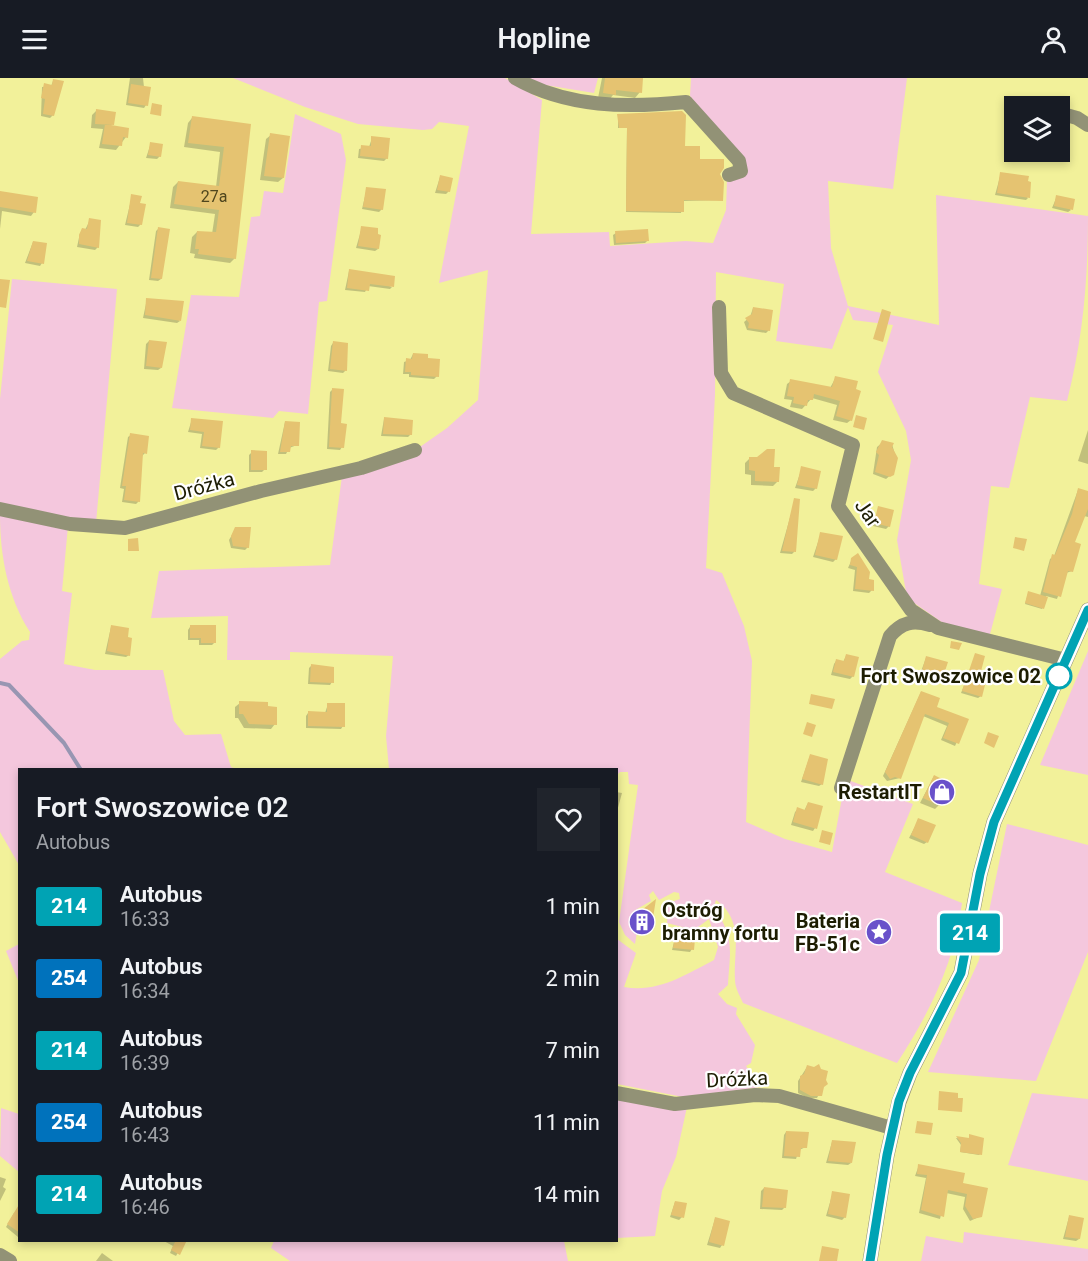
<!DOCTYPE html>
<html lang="pl">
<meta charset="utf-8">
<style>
body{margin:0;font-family:Roboto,sans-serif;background:#20242c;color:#f1f3f6;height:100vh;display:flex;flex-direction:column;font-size:22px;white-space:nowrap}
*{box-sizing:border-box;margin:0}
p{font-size:20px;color:#9ea1a6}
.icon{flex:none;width:33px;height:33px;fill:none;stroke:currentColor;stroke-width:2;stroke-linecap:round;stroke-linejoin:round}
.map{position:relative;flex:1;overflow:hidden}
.details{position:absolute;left:18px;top:690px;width:600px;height:474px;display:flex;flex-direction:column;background:#171b24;border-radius:0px;box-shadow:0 3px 9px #0003}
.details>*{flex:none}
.badge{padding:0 12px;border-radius:4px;font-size:21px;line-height:39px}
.fabs{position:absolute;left:1004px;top:18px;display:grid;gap:12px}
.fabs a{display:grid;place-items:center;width:66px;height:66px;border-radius:0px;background:#171b24;box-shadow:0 3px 9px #0003;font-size:30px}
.map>.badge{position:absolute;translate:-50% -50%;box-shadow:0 0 0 3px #fff}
.round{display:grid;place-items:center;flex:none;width:63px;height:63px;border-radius:0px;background:#20242c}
.head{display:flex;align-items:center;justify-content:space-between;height:102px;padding:0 18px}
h1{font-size:28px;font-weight:600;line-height:45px}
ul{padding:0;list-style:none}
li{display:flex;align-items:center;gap:18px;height:72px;padding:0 18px}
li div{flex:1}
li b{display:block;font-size:22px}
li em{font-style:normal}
li .badge{min-width:66px;font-weight:700;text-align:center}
header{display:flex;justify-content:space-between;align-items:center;height:78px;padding:0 18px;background:#171b24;font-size:27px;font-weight:600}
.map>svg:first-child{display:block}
.green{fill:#f4c7dd}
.shadow{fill:#0003}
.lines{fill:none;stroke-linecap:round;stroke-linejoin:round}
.stream{stroke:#9896b2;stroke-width:4}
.building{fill:#e5c371}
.minor{stroke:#929276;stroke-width:14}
.tertiary{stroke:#929276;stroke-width:15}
.line-casing{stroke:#fff;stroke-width:14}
.line{stroke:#00a3b4;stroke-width:9}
.stop-dot{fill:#fff;stroke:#00a3b4;stroke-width:3}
.labels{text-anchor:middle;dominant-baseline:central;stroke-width:4.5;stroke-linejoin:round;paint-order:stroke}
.number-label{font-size:16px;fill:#4f461e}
.street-label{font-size:20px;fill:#1d1d02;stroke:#fff}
.stop-label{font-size:20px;font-weight:bold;fill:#1d1d02;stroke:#fff;text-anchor:end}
.poi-label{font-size:20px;font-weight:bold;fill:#1d1d02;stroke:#fff;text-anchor:end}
</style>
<header><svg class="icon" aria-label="menu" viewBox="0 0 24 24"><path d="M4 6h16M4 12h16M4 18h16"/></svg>Hopline<svg class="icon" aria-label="person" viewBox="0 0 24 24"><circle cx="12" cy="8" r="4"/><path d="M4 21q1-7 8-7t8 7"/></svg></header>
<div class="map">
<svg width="1088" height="1183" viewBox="0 0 1088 1183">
<rect width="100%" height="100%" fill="#f2f19a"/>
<path class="green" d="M 233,0 L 505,0 L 542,22 L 531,156 L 609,154 L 610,168 L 686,163 L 713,165 L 726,132 L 727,101 L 745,89 L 690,18 L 691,0 L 907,0 L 893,111 L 828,103 L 831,170 L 848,228 L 939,247 L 936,117 L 1088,138 C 1088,203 1083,260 1067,323 L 1030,319 L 1009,410 L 991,408 L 979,506 L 1002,511 L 989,560 L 950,550 L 907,520 L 897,462 L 911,382 L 906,353 L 878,294 L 893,247 L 853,242 L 848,229 L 832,271 L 776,263 L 784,206 L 716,194 L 715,317 L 706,490 L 722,495 L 744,548 L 752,583 L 746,744 L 785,761 L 832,774 L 843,714 L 848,702 L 913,726 L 885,794 L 962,825 C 955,884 929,936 897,985 L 743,925 C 740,918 735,910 735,902 C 733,873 745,843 716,822 L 714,829 C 735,861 730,871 728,907 L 718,916 L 727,926 L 737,930 L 736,936 L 755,967 L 751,985 L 746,988 L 760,1009 L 688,1020 L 617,1006 L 617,861 L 636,875 L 624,909 C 658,915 685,897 714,882 L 718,869 L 709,841 L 694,852 L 667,845 L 668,825 L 680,821 L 679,815 L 674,814 L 659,822 L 653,813 L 649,817 L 651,823 L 637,831 L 633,839 L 637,854 L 635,866 L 625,857 L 619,844 L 638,707 L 629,706 L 628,694 L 620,694 L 617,697 L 616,692 L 389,691 L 386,658 L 393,578 L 290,574 L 290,582 L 227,582 L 228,538 L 151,540 L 159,493 L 330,487 L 342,398 L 417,371 L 447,350 L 478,322 L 488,192 L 439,205 L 469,48 L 439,44 L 432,51 L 423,52 L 358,46 L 305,29 Z
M 529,0 L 598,0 L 594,15 L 539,6 Z
M 295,36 L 341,56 L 346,82 L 327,223 L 319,224 L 308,336 L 279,333 L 273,340 L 172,330 L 191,217 L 239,219 L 251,139 L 260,138 L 264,113 L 283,115 Z
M 12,201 L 117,211 L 96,445 L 0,425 L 0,321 Z
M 0,437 L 68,448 L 62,513 L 72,515 L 64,586 L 95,592 L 163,592 L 174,643 L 185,657 L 221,656 L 231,689 L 237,691 L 20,692 L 19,787 L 0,754 L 0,581 L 22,563 L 29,562 L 30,554 C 8,520 0,478 0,437 Z
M 1088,573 L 1088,697 L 1040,687 Z
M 1007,746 L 1088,767 L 1088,874 L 1036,1003 L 928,994 L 979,882 Z
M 19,866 L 19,905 L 6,873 Z
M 1032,1015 L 1088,1021 L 1088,1103 L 1008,1087 Z
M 616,1019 L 687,1029 L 676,1079 L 662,1113 L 655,1158 L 617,1160 Z
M 1,1030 L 19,1036 L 19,1094 L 0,1078 Z
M 964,1154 L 1088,1171 L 1088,1183 L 921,1183 L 926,1158 L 963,1165 Z
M 274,1163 L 564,1163 L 568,1183 L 290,1183 L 271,1170 Z"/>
<path class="shadow" d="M 130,0 L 143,0 L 146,27 L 144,30 L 126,27 Z
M 602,0 L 642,0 L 640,14 L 635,20 L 613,17 L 609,22 L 598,20 Z
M 53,3 L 53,37 L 50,40 L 41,38 L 42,9 L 51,8 Z
M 97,32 L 112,46 L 110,49 L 126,59 L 116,72 L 99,70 L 103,51 L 91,50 L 92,37 Z
M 618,37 L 684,69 L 718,96 L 722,122 L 683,123 L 681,135 L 626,134 L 627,50 L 618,50 Z
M 192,40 L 249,47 L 235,180 L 230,185 L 194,180 L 195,176 L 190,175 L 192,159 L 197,154 L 212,156 L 215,136 L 170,130 L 173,109 L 178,104 L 216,109 L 220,74 L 184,69 L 188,45 Z
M 271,57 L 283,100 L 278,104 L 260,102 L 266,61 Z
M 372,60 L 387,80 L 384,83 L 358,80 L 359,71 L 369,69 Z
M 151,65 L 160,78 L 157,81 L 146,80 Z
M 1001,95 L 1028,120 L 1026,122 L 995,117 Z
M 440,99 L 449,113 L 446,116 L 435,115 Z
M 367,110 L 382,131 L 379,134 L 362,131 Z
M 0,115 L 34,134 L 31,138 L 2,133 L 0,151 Z
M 132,118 L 139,126 L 141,146 L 138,149 L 125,147 Z
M 1057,118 L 1071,132 L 1068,134 L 1052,130 Z
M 90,142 L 98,169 L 95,172 L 77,169 L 80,155 L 85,152 Z
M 362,149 L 378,171 L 375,173 L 356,170 Z
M 159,150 L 161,201 L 158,203 L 149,202 L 156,153 Z
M 616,155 L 648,162 L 645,165 L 614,167 L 613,157 Z
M 33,164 L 42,185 L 40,188 L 25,185 Z
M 349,193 L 392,209 L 390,211 L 368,208 L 365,214 L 345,212 Z
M 147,221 L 180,243 L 177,245 L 143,240 Z
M 753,230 L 769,252 L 766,255 L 747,252 L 744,244 L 750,239 Z
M 149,263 L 161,290 L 158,292 L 144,291 L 146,266 Z
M 333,265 L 346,292 L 343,295 L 328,293 L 331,268 Z
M 413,276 L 426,282 L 437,298 L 434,301 L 409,299 L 409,296 L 403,296 L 404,284 L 410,282 Z
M 836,299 L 851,342 L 847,345 L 833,342 L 837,327 L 812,320 L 802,331 L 790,329 L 792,322 L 784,321 L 787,306 L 791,303 L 830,310 Z
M 332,312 L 342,369 L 340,372 L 327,371 L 330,314 Z
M 192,341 L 219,369 L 216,372 L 200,370 L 202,356 L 188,354 Z
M 384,341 L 411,356 L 408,359 L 381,358 Z
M 285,344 L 297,367 L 289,370 L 286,376 L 278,376 Z
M 1088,352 L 1088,386 L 1078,383 Z
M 131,357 L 145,375 L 142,378 L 139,423 L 136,426 L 122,424 L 124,411 L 120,410 L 128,359 Z
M 883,364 L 892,366 L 896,380 L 892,396 L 886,401 L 873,396 L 877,369 Z
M 252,374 L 265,391 L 262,394 L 249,394 L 249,377 Z
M 750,380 L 773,390 L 778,403 L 773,408 L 751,407 L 751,397 L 745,396 L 745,385 Z
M 802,390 L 816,410 L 813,413 L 795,410 Z
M 1078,412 L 1088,414 L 1088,439 L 1084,438 L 1073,465 L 1072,493 L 1066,495 L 1057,521 L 1046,518 L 1042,531 L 1025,526 L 1028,516 L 1040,518 L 1050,481 L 1054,478 Z
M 795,422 L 794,474 L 792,476 L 780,475 Z
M 879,430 L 889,448 L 886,451 L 873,448 Z
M 236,450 L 248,469 L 245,472 L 231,470 L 229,462 Z
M 821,455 L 836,481 L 833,484 L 813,479 Z
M 852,481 L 872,512 L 869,515 L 853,513 L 855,492 L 848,490 Z
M 111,549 L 129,577 L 126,579 L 105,576 Z
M 190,549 L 215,564 L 212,567 L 199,567 L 199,562 L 188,562 L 188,552 Z
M 976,577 L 981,618 L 978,620 L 961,615 Z
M 846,578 L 853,598 L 850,601 L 831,597 L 834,586 L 836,583 L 843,584 Z
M 926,580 L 942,598 L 939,601 L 920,596 Z
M 311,588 L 332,604 L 330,607 L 308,606 L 309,590 Z
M 921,614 L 935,629 L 967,642 L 955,668 L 941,662 L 947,648 L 923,638 L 900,700 L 887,703 L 883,698 Z
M 240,625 L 275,646 L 271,651 L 244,650 L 238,640 L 235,640 L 235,629 Z
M 328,626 L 343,648 L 341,651 L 306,650 L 306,638 L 308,635 L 325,635 Z
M 810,678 L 822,706 L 819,708 L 801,704 Z
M 934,698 L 938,706 L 939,727 L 935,731 L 920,725 Z
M 616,714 L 622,715 L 616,737 Z
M 808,725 L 815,750 L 813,753 L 791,747 L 795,734 L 798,731 L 804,733 Z
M 919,741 L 927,764 L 924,766 L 909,760 Z
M 654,825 L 649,842 L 633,841 L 635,839 Z
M 675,860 L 692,871 L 690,874 L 672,872 Z
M 807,989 L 822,1010 L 817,1020 L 808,1020 L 798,1015 L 798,1003 Z
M 786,1054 L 806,1069 L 799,1072 L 796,1081 L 782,1080 L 784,1057 Z
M 970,1058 L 980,1076 L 979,1077 L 960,1074 L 961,1067 L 956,1060 L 968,1061 Z
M 832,1064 L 851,1085 L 848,1087 L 826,1085 Z
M 919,1087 L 961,1106 L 981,1138 L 970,1143 L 963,1131 L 965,1119 L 946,1115 L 940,1141 L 919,1135 L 926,1100 L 915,1098 Z
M 0,1099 L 6,1101 L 3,1109 L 6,1111 L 0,1123 Z
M 764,1110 L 785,1129 L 782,1132 L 760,1131 L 761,1113 Z
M 833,1114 L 845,1139 L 842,1142 L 826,1138 Z
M 675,1124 L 682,1139 L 679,1142 L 670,1139 Z
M 20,1134 L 20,1158 L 18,1159 L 6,1149 L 14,1135 Z
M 1069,1139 L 1079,1161 L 1076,1163 L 1063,1161 Z
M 715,1141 L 722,1167 L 720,1170 L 707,1167 Z
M 162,1162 L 185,1162 L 176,1178 L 170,1175 L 173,1168 Z
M 102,1175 L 113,1183 L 96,1183 Z"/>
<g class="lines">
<path class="stream" d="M 0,605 L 9,607 L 64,665 L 81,692"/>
</g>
<path class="building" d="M 605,0 L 643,0 L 642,15 L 616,12 L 616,17 L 603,15 Z
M 53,1 L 64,3 L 54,38 L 43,36 L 45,21 L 41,20 L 44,5 L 52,7 Z
M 131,6 L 151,9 L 148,28 L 128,25 Z
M 152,25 L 162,27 L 161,38 L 150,36 Z
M 96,31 L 116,34 L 114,47 L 95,46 Z
M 682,33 L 686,37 L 685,68 L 700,68 L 700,81 L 724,81 L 724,90 L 720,96 L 724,104 L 723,123 L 684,122 L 684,134 L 626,133 L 627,50 L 619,50 L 617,36 Z
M 192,38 L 251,46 L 236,181 L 198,176 L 199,171 L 195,171 L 197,153 L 216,154 L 219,132 L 174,126 L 178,103 L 219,108 L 224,69 L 188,65 Z
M 105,46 L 129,50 L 128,60 L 123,59 L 122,68 L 102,66 Z
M 270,55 L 290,58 L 284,100 L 264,98 Z
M 371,58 L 390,60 L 388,81 L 360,78 L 361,67 L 371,68 Z
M 150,64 L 163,66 L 161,79 L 148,77 Z
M 1000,94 L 1029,98 L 1028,103 L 1031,104 L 1030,120 L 997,115 Z
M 440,97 L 453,100 L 450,114 L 437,112 Z
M 366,109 L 386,111 L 383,132 L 363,129 Z
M 0,113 L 38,119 L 36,135 L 0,129 Z
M 131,116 L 142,118 L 140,125 L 146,126 L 142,147 L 127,145 Z
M 1056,117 L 1075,121 L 1073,132 L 1054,128 Z
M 89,140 L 101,142 L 99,170 L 79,166 L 79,157 L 82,150 L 87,151 Z
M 361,148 L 378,150 L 378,156 L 381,157 L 379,171 L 358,168 Z
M 158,149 L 170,151 L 162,201 L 151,200 Z
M 648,151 L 649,163 L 616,165 L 615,153 Z
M 33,163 L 47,165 L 44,186 L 27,183 Z
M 349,191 L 395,198 L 394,209 L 370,206 L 369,213 L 347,210 Z
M 0,201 L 10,202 L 6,230 L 0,229 Z
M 146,220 L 184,223 L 181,243 L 145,237 Z
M 753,229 L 773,232 L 770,253 L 748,250 L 749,245 L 745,240 L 752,236 Z
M 882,231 L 891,234 L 883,264 L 873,261 Z
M 149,262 L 167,264 L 162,290 L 146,288 Z
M 333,263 L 348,265 L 347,293 L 330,291 Z
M 413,275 L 428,276 L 428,280 L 440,281 L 439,299 L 411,297 L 411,294 L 405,294 L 406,280 L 412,281 Z
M 835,298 L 858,303 L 856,311 L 861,313 L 852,343 L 836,338 L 840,323 L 814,316 L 813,322 L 808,322 L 807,328 L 793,325 L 794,319 L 787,318 L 790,301 L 832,309 Z
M 332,310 L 344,311 L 341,345 L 347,346 L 344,370 L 329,369 Z
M 856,337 L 867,340 L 864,352 L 853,349 Z
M 384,339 L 413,342 L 412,357 L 383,356 Z
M 191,340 L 223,343 L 220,370 L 202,368 L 204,354 L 190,352 Z
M 285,343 L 300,344 L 299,368 L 291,368 L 290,374 L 280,374 Z
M 130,355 L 149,358 L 147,376 L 143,375 L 140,424 L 124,422 L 126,408 L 122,408 Z
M 882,362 L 894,365 L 892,369 L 898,380 L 894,397 L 890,399 L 875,394 L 879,377 L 876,374 Z
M 767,371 L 775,371 L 774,389 L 780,389 L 779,404 L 755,403 L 755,393 L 749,392 L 749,379 L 757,379 Z
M 251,372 L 267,373 L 267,392 L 251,392 Z
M 801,388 L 821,393 L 817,411 L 797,407 Z
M 1078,410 L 1088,413 L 1088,431 L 1075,464 L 1081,466 L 1078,477 L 1073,494 L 1068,493 L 1061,519 L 1043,514 L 1052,476 L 1055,477 L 1072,436 Z
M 794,420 L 800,421 L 796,474 L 782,473 Z
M 878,428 L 894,432 L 890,449 L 874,445 Z
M 235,449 L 251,449 L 249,470 L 233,468 L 231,458 Z
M 820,454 L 843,458 L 837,482 L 815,477 Z
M 1015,459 L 1027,461 L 1024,473 L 1013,470 Z
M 138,460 L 139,473 L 128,473 L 128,461 Z
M 858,475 L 870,494 L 869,501 L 874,502 L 874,513 L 855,511 L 857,489 L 850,487 L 851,480 Z
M 1028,513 L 1048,519 L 1044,531 L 1025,525 Z
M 111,547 L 129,550 L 128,559 L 132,560 L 130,578 L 107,573 Z
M 190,547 L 216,547 L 216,565 L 201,565 L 201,560 L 190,560 Z
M 951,563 L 962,565 L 959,572 L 950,570 Z
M 975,575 L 985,578 L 980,597 L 987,599 L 982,619 L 962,613 Z
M 846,576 L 859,579 L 854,599 L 833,594 L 836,581 L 844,583 Z
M 926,578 L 948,584 L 943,599 L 922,593 Z
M 311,586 L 334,589 L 334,605 L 310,604 Z
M 1025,592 L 1039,598 L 1035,608 L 1021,602 Z
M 921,613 L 940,620 L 937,629 L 969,641 L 959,666 L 943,660 L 949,645 L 925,636 L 901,701 L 895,699 L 890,701 L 885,694 Z
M 811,616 L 835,621 L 832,631 L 809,626 Z
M 239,623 L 268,624 L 268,628 L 277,629 L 277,647 L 249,646 L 243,636 L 239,636 Z
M 327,625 L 345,625 L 345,649 L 308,648 L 308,633 L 327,634 Z
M 807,644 L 816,647 L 812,659 L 803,656 Z
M 988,654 L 999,658 L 994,670 L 984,665 Z
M 810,676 L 828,681 L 823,707 L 802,701 Z
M 934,697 L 942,701 L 940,706 L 948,709 L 940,728 L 923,720 Z
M 808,724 L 823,728 L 817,751 L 793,744 L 797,729 L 805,732 Z
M 918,740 L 936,747 L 928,765 L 911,757 Z
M 822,752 L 833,755 L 830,767 L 819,764 Z
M 656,821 L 653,840 L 634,838 Z
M 675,858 L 695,861 L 694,872 L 673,870 Z
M 819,986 L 821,991 L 828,993 L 826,1002 L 828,1006 L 824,1009 L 822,1018 L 811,1018 L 800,1012 L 800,998 L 804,996 L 807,987 L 814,989 Z
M 939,1013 L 958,1015 L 958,1020 L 963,1020 L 962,1034 L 938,1032 Z
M 917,1043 L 933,1045 L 931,1057 L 915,1055 Z
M 786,1053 L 809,1054 L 807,1070 L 801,1070 L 800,1079 L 784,1078 Z
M 969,1056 L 984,1060 L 982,1077 L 960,1074 L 961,1065 L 956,1058 L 969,1060 Z
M 832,1062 L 856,1064 L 852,1085 L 828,1083 Z
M 918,1086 L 965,1095 L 963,1105 L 988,1110 L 982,1139 L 973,1141 L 965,1128 L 967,1116 L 948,1112 L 944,1139 L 921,1132 L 927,1097 L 917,1096 Z
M 764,1109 L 788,1112 L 786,1130 L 762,1129 Z
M 832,1113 L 850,1116 L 846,1140 L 828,1136 Z
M 675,1123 L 687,1125 L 684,1140 L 671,1137 Z
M 20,1125 L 20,1155 L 7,1146 Z
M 1069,1137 L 1084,1140 L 1080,1161 L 1065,1159 Z
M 715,1139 L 730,1143 L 724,1168 L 709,1164 Z
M 176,1162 L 187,1162 L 180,1177 L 171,1172 Z
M 822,1168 L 839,1171 L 837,1183 L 819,1183 Z"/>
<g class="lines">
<path class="minor" d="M 515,0 C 567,30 628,30 686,24 L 739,83 L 741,93 L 729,97
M 1059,35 L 1077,40 L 1088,47
M 719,229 L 721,295 L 733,315 L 853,367 L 838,428 L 911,532 L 938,550 L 1066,582
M 0,431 L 70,446 L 125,450 L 261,413 L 361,390 L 415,372
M 841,710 L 890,558 C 902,544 913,542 930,547
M 616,1015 L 675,1026 L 755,1017 L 779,1018 L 892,1050
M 0,1177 L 10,1183"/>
<path class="tertiary" d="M 870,1183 L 887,1077 L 899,1024 L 910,995 L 961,895 L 980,796 L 994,744 L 1088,532"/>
</g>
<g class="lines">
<defs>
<path id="line" d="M 870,1183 L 887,1077 L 899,1023 L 910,995 L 961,895 L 980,796 L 994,744 L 1088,532"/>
</defs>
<use href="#line" class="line-casing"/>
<use href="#line" class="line"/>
</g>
<defs>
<symbol id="shop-disc" viewBox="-11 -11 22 22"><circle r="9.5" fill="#6951ca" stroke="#fff"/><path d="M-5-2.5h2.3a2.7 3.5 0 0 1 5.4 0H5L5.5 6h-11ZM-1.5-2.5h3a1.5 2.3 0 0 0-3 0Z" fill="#fff"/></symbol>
<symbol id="building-disc" viewBox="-11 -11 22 22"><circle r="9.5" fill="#6951ca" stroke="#fff"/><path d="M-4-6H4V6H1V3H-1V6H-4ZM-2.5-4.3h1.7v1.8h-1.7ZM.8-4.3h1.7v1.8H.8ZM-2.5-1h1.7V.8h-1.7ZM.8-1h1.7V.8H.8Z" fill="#fff"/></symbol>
<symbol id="sight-disc" viewBox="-11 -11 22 22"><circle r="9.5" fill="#6951ca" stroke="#fff"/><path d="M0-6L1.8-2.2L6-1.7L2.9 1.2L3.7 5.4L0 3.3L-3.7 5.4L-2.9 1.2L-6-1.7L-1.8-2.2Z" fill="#fff"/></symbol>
</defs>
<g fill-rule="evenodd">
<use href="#shop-disc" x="927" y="699" width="30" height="30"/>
<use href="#building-disc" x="627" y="829" width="30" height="30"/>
<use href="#sight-disc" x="864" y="839" width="30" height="30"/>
</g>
<circle class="stop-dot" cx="1059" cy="598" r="12"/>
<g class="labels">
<g class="number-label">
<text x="214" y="118">27a</text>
</g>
<g class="street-label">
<text transform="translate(204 408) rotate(-15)">Dróżka</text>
<text transform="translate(868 435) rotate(55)">Jar</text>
<text transform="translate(737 1001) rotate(-3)">Dróżka</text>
</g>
<g class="stop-label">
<text x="1041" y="598">Fort Swoszowice 02</text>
</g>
<g class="poi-label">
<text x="922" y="714">RestartIT</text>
<text x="662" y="832" text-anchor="start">Ostróg<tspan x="662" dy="23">bramny fortu</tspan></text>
<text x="860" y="843">Bateria<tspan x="860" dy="23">FB-51c</tspan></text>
</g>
</g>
</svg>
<div class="fabs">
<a><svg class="icon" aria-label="layers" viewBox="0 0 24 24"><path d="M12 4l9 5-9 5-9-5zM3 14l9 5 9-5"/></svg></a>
</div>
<b class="badge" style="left:970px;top:855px;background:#00a3b4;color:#fff">214</b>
<section class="details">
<div class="head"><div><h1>Fort Swoszowice 02</h1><p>Autobus</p></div><a class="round"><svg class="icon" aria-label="heart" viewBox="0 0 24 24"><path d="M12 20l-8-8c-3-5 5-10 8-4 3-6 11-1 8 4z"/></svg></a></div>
<ul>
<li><span class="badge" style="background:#00a3b4;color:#fff">214</span><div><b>Autobus</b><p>16:33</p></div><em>1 min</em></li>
<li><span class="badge" style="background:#0072bc;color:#fff">254</span><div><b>Autobus</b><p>16:34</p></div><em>2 min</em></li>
<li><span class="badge" style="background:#00a3b4;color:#fff">214</span><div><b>Autobus</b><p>16:39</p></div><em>7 min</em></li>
<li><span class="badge" style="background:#0072bc;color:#fff">254</span><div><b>Autobus</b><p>16:43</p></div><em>11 min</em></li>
<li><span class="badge" style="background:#00a3b4;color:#fff">214</span><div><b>Autobus</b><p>16:46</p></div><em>14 min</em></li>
</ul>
</section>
</div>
